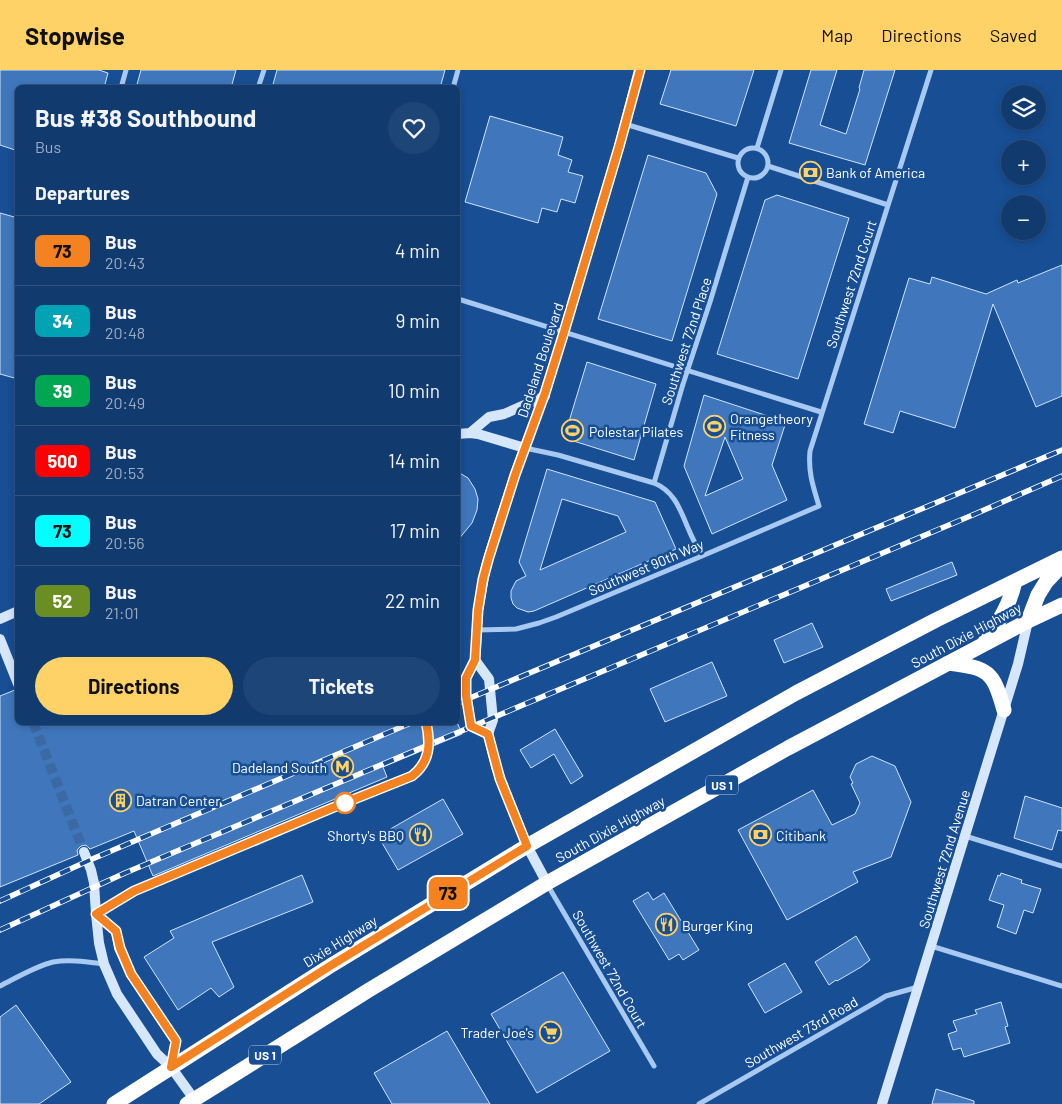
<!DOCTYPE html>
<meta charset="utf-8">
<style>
body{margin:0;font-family:Barlow,sans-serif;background:#1e4577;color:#f1f3f6;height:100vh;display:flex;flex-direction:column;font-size:19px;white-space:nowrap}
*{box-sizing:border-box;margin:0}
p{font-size:16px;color:#9cadc3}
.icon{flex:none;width:28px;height:28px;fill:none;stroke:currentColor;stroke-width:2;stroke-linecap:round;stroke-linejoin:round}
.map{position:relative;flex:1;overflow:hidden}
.sheet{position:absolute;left:15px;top:15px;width:445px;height:640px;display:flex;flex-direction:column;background:#113a6f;border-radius:8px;box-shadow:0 2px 8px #0003,0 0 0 1px #305482}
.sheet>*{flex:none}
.badge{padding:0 10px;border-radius:8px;font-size:18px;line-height:32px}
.controls{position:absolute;left:1001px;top:15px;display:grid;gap:10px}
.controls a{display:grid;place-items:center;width:45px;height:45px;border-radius:50%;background:#113a6f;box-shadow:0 2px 8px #0003,0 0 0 1px #305482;font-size:25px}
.map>.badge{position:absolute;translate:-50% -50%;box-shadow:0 0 0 2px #fff}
h2{padding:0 20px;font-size:19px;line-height:45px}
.round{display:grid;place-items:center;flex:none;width:52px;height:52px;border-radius:26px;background:#1e4577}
.head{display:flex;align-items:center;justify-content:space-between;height:85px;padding:0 20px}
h1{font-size:24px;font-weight:700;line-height:38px}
.cta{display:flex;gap:10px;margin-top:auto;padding:10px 20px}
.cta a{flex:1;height:58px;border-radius:30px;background:#ffd267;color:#111;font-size:20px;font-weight:700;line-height:58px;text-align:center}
.cta a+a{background:#1e4577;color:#f1f3f6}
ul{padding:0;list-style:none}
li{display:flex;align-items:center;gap:15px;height:70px;padding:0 20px;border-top:1px solid #305482}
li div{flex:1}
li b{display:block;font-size:19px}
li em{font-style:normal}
li .badge{min-width:55px;font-weight:700;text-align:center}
header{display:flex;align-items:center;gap:30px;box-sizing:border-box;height:70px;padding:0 25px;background:#ffd267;color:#111}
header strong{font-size:24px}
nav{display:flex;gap:28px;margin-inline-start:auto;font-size:18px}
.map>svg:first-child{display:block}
.building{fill:#4077bc;stroke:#cfe3fc;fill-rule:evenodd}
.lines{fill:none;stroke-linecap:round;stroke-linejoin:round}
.secondary-tunnel{stroke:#3a69a4;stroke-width:10;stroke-dasharray:10 5;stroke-linecap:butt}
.street{stroke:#a8c9f1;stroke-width:5}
.secondary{stroke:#d6e6fb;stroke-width:10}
.highway{stroke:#fff;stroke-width:15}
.rail-casing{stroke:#fff;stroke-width:5.5}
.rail{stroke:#174e94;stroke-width:4;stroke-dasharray:11;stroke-linecap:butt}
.line-casing{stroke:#fff;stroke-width:11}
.line{stroke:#f58220;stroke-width:8}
.stop-dot{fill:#fff;stroke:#f58220;stroke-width:2.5}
.labels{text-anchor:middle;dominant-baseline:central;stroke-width:5;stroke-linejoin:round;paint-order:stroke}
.shield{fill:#174e94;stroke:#b9cadf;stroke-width:1}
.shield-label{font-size:12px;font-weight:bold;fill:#fff}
.poi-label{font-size:14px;fill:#fff;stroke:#174e94;text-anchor:start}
.street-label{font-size:14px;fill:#fff;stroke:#174e94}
</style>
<header>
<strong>Stopwise</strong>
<nav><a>Map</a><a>Directions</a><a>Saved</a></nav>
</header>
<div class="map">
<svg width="1062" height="1034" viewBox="0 0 1062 1034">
<rect width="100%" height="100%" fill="#174e94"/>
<path class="building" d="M 0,0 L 99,0 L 108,3 L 104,18 L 18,18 L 18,81 L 0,75 Z
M 141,0 L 236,0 L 231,18 L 136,18 Z
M 277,0 L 445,0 L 440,18 L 272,18 Z
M 671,0 L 754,0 L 736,56 L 660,34 Z
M 811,0 L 837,0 L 820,55 L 846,64 L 860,19 L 859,18 L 864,0 L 895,0 L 865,95 L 789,73 Z
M 490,46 L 563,67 L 558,85 L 572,90 L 568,102 L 583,106 L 575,133 L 561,129 L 557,142 L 542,138 L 538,153 L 465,132 Z
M 648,85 L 706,103 L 717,124 L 672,271 L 598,249 Z
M 777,125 L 849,148 L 798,309 L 717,284 L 765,130 Z
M 0,143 L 18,148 L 18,309 L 0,304 Z
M 1062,195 L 1062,326 L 1036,337 L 993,234 L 955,358 L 900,341 L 893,363 L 864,354 L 909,208 L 930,214 L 932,207 L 986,224 L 1017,210 L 1018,213 Z
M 587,292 L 656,314 L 634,390 L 564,368 Z
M 704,325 L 786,352 L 772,395 L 787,430 L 712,464 L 684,396 ZM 725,367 L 743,409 L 705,426 Z
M 547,399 L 655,432 L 676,479 L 534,541 L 528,542 L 517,538 L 513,534 L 511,528 L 511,521 L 516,511 L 526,506 L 519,492 ZM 562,429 L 618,446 L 626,462 L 540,500 Z
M 458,402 L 468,408 L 475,419 L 478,429 L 477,440 L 472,453 L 458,470 Z
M 952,492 L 957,505 L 891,531 L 886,519 Z
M 812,553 L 823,577 L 784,593 L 774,570 Z
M 712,592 L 727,626 L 665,652 L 650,619 Z
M 15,620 L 18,621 L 18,652 L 457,652 L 462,664 L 383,697 L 387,707 L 153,806 L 134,761 L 90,779 L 86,775 L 81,776 L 77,780 L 78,785 L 0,817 L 0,626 Z
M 555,659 L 583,706 L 571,714 L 554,684 L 531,698 L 520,680 Z
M 872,686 L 895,696 L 911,732 L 891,787 L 853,802 L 858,812 L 787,850 L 738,760 L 813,720 L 832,755 L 855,744 L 860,733 L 851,714 L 853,713 L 850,707 L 856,694 Z
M 1025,726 L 1062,738 L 1062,761 L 1058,760 L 1052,780 L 1014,768 Z
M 443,729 L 463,764 L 398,800 L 378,766 Z
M 1001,803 L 1022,810 L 1021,813 L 1041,819 L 1033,843 L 1024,840 L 1016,864 L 997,857 L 1004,835 L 989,830 L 998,805 L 1000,806 Z
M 302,805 L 313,832 L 212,872 L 234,917 L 219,927 L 211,918 L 178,940 L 144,887 L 174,868 L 170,861 Z
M 648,822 L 653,830 L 664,823 L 699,880 L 683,890 L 679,884 L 669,890 L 633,831 Z
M 856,866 L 870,890 L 861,897 L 837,911 L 836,910 L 829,915 L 815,892 Z
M 785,893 L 802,922 L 765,943 L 748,914 Z
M 563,902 L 610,981 L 537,1023 L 491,944 Z
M 1001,932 L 1008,956 L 1005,957 L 1010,973 L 964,987 L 961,978 L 953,980 L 948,964 L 957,961 L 953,951 L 977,944 L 975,940 Z
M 16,935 L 71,1012 L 39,1034 L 0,1034 L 0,947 Z
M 447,961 L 490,1034 L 392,1034 L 374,1003 Z
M 936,1019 L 974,1031 L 974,1034 L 932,1034 Z"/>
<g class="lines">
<path class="secondary-tunnel" d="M 33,652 L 84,782"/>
<path class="street" d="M 121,18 L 126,0
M 258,18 L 264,0
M 453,18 L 458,0
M 625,54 L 738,88
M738 93a15 15 0 1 1 30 0a15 15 0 1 1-30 0Z
M 757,78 L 781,0
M 768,96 L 888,135
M 458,229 L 821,342
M 525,378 L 558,385 L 654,413
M 702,486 C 697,477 692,468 688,458 C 680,439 674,421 654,413 L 683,314 L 710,232 L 748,107
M 477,560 L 516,559 L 539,553 L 556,547 L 702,486 L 819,436 C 813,416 808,402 810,381 L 931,0
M 965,766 L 1062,796
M 547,814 L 654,996
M 931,876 L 1062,916
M 0,916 C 16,908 36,896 53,892 C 70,889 88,892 104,894
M 699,1034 L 876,932 L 886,926 L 918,917"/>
<path class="secondary" d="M 470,363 L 489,347 L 504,344 L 545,326
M 458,364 L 470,363 L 478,364 L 525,378
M 0,549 L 18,541
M 0,569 L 18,614
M 475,590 L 489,609 L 493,650 L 488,664 L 496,697 L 527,776 L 547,813
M 488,664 L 471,656 L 466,625 L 466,608 L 475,590 L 478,540 L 486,496 L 502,444 L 518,396 L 545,323 L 564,262 L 619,77 L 639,0
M 84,782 L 91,800 L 94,813 L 96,844 L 99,873 L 104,894 L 117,924 L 157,984 L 171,997 L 194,1029
M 96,844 L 116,861 L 119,878 L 131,904 L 176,971 L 171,997
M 882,1034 L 1018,594 L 1028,551"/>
<path class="highway" d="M 1028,551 L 1038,525 L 1046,512 L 1062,495
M 983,575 C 998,552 1009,538 1015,511
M 948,593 C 989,598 993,601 1004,640
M 114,1034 L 330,896 L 527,776 L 796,623 L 936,550 L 1062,488
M 187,1034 L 369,920 L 547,813 L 788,678 L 1028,551 L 1062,535"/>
<defs>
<path id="rail" d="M 458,633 L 1062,380
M 0,831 L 90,790 L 413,652
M 0,860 L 125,803 L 975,444 L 1062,406"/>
</defs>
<use href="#rail" class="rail-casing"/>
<use href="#rail" class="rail"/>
</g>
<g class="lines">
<defs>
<path id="line" d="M 426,652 C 431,674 430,692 412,706 L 332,738 L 134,821 L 96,844 L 116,861 L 120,878 L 131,904 L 176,971 L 171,997 L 330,896 L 527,776 L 500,709 L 488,664 L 471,656 L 466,625 L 466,608 L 475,590 L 478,540 L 483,509 L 489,487 L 515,405 L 545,323 L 564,262 L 619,77 L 640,0"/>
</defs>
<use href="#line" class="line-casing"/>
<use href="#line" class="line"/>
</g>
<defs>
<symbol id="bank-ring" viewBox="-11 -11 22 22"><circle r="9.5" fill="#174e94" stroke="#ffd267" stroke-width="1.5"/><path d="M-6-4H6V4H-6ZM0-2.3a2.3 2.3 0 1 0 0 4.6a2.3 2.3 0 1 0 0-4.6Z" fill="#ffd267"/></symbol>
<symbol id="stadium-ring" viewBox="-11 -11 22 22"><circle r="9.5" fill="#174e94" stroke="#ffd267" stroke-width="1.5"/><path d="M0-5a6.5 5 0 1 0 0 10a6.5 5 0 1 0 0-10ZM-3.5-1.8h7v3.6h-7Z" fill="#ffd267"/></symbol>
<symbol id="metro-ring" viewBox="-11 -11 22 22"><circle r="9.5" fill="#174e94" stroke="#ffd267" stroke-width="1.5"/><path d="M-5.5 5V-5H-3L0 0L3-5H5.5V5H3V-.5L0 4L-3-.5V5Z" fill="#ffd267"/></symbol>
<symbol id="building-ring" viewBox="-11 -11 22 22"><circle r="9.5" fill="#174e94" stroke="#ffd267" stroke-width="1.5"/><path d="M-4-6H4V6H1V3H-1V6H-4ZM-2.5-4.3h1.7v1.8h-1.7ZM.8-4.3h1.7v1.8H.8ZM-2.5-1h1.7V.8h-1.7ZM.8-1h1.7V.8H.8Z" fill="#ffd267"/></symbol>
<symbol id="restaurant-ring" viewBox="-11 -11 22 22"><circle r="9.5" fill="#174e94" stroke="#ffd267" stroke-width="1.5"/><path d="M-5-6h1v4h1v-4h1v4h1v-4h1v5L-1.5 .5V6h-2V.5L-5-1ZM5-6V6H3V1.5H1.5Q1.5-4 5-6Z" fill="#ffd267"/></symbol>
<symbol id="supermarket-ring" viewBox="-11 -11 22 22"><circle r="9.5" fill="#174e94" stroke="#ffd267" stroke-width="1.5"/><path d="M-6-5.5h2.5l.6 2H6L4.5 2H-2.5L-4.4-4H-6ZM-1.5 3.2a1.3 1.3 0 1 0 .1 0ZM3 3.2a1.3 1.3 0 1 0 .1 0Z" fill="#ffd267"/></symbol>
</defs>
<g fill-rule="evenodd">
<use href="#bank-ring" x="798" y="90" width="25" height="25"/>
<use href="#stadium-ring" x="702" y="344" width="25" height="25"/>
<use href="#stadium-ring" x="560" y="348" width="25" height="25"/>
<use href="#metro-ring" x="330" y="684" width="25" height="25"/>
<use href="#building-ring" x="108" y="718" width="25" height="25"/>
<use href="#restaurant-ring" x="408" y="752" width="25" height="25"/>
<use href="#bank-ring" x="748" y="752" width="25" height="25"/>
<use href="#restaurant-ring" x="654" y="842" width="25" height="25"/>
<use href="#supermarket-ring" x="538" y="950" width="25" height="25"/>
</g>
<circle class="stop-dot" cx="345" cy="733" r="10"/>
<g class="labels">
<g class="shield">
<rect x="706" y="705.5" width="32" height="19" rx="4"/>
<rect x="249" y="975.5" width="32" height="19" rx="4"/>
</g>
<g class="shield-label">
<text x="722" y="715">US 1</text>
<text x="265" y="985">US 1</text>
</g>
<g class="poi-label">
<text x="826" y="102">Bank of America</text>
<text x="730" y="348">Orangetheory<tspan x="730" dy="16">Fitness</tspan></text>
<text x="589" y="361">Polestar Pilates</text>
<text x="327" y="697" text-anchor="end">Dadeland South</text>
<text x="136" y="730">Datran Center</text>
<text x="404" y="765" text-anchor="end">Shorty's BBQ</text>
<text x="776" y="765">Citibank</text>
<text x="682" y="855">Burger King</text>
<text x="534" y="962" text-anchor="end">Trader Joe's</text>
</g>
<g class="street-label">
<text transform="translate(851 214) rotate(-72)">Southwest 72nd Court</text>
<text transform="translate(686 271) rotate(-72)">Southwest 72nd Place</text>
<text transform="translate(540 290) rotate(-72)">Dadeland Boulevard</text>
<text transform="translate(646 497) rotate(-23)">Southwest 90th Way</text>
<text transform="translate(966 565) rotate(-28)">South Dixie Highway</text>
<text transform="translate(610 759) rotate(-29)">South Dixie Highway</text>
<text transform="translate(944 789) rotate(-73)">Southwest 72nd Avenue</text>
<text transform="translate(340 871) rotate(-32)">Dixie Highway</text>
<text transform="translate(610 899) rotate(60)">Southwest 72nd Court</text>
<text transform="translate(801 962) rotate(-30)">Southwest 73rd Road</text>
</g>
</g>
</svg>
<div class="controls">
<a><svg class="icon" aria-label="layers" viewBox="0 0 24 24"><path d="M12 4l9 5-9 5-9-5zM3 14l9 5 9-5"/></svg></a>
<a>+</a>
<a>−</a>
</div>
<b class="badge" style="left:448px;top:823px;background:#f58220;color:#111">73</b>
<section class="sheet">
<div class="head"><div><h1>Bus #38 Southbound</h1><p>Bus</p></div><a class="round"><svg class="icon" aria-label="heart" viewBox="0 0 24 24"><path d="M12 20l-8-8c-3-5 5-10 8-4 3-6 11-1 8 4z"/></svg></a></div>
<h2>Departures</h2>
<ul>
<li><span class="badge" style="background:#f58220;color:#111">73</span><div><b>Bus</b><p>20:43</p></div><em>4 min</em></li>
<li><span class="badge" style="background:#00a3b4;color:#fff">34</span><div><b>Bus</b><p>20:48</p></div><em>9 min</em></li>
<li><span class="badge" style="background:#00a651;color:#fff">39</span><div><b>Bus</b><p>20:49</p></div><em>10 min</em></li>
<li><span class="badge" style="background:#f00;color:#fff">500</span><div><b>Bus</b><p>20:53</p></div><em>14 min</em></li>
<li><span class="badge" style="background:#0ff;color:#111">73</span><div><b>Bus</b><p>20:56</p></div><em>17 min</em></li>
<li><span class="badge" style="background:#6b8e23;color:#fff">52</span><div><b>Bus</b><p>21:01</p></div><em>22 min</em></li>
</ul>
<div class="cta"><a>Directions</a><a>Tickets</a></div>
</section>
</div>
